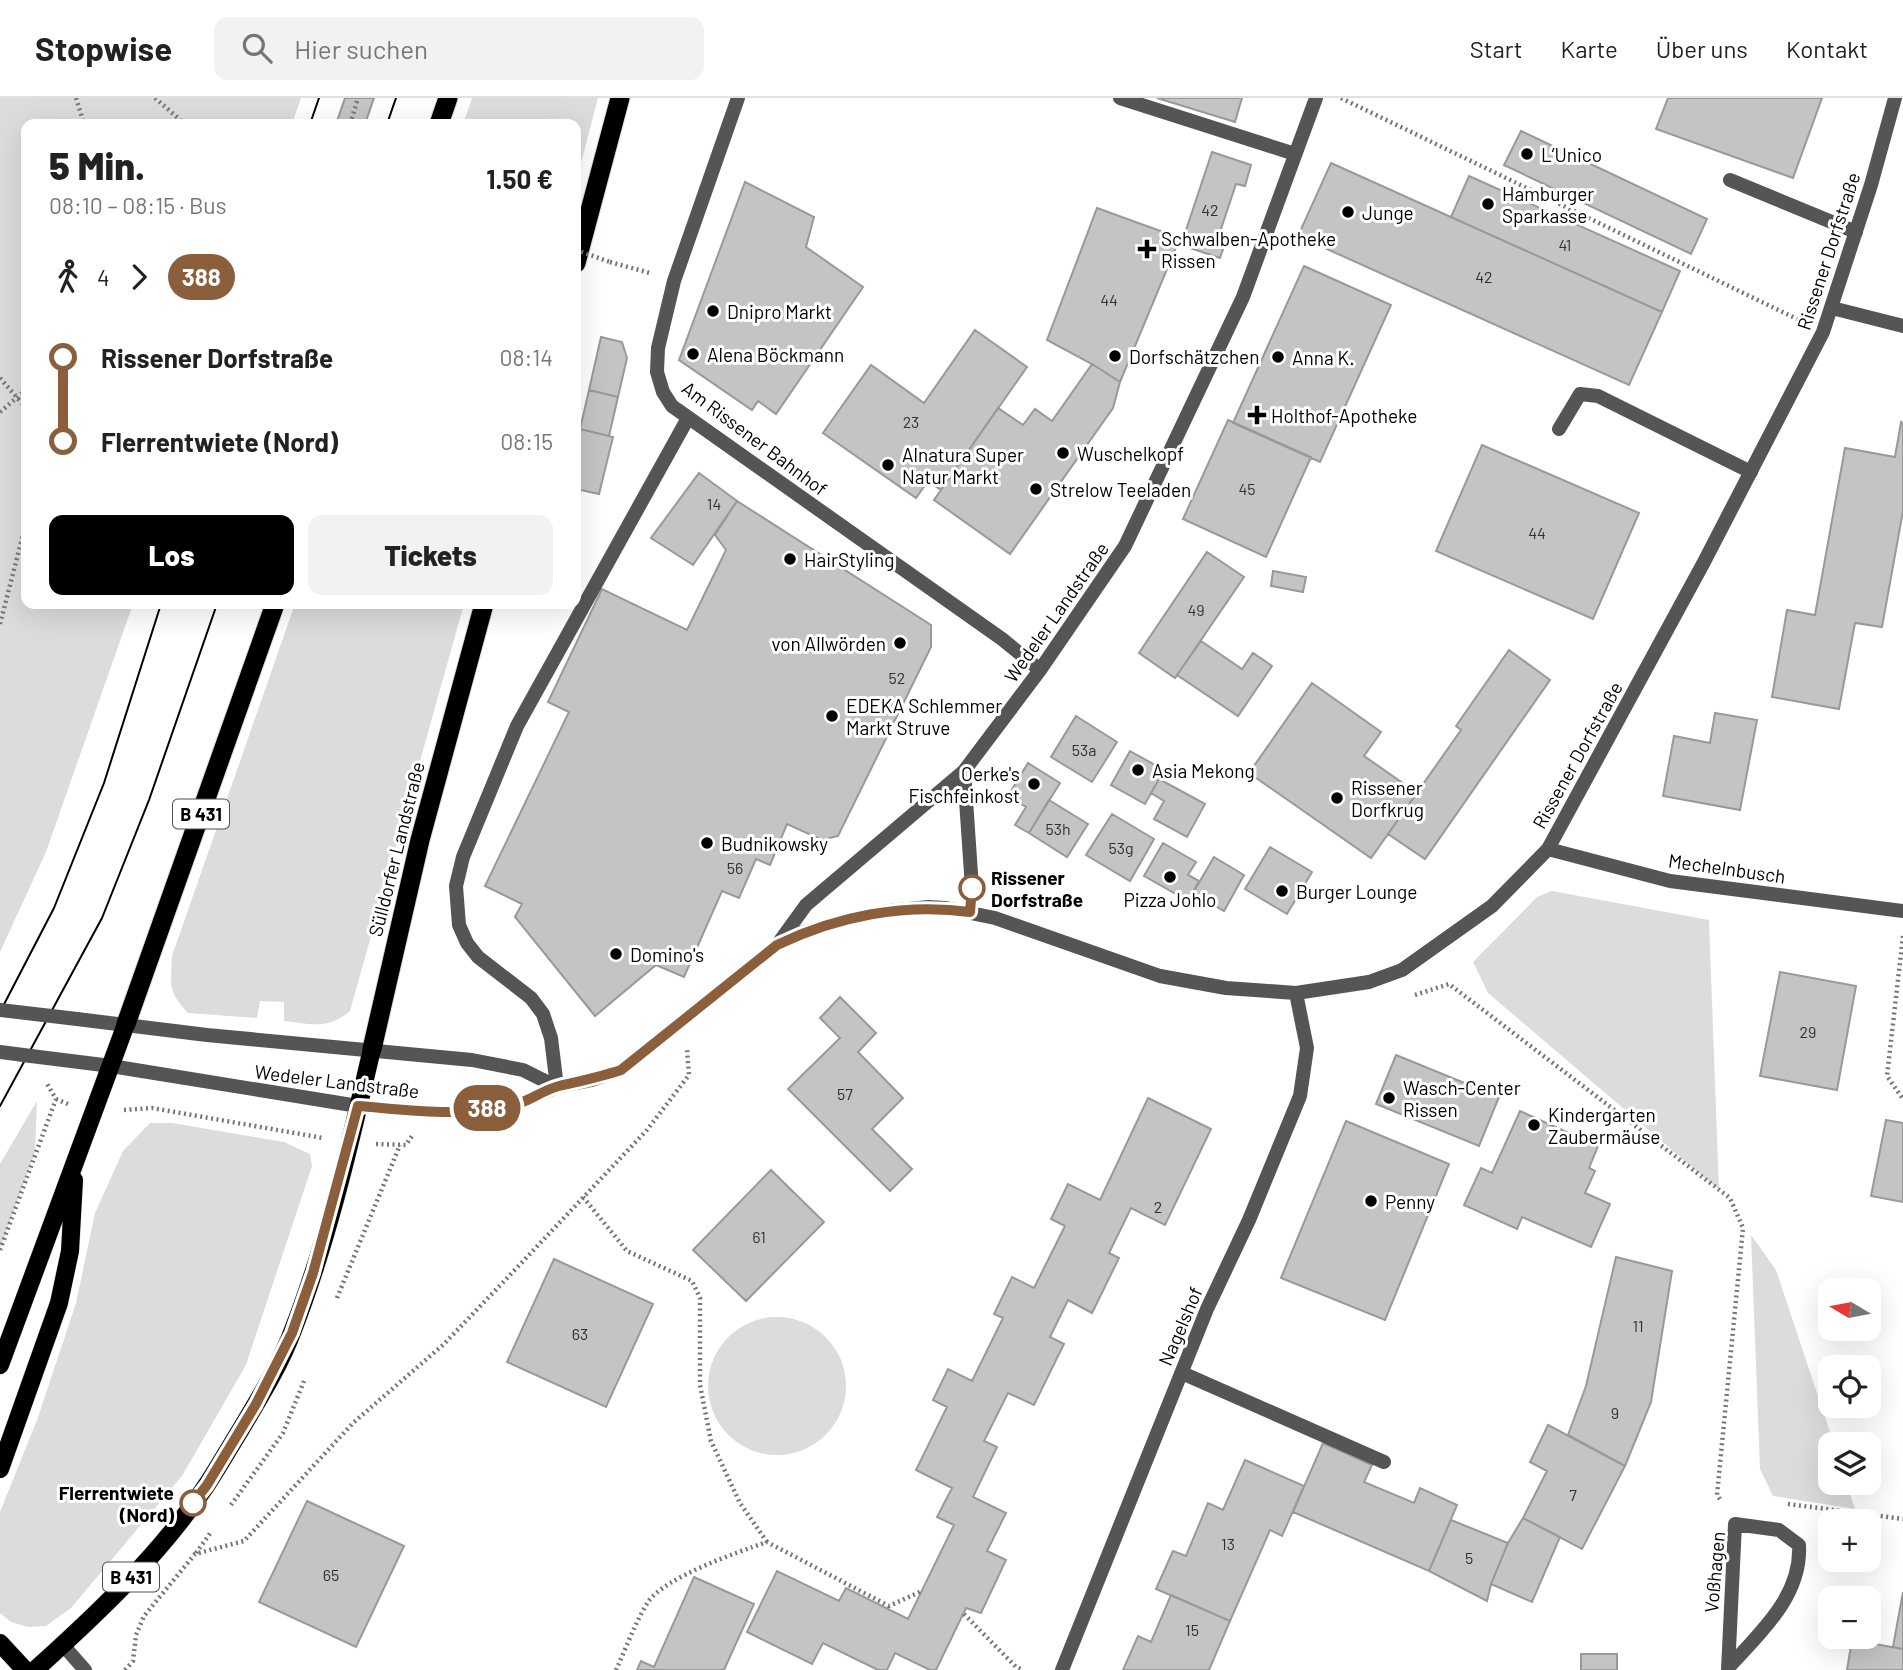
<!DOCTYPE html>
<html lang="de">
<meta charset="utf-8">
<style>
body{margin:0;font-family:Barlow,sans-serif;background:#f2f2f2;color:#222;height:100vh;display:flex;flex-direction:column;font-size:26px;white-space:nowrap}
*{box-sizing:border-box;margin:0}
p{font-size:23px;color:#767676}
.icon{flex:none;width:38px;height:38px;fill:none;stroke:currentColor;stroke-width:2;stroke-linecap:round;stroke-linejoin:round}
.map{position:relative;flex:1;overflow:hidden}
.sheet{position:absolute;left:21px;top:21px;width:560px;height:490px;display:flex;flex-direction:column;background:#fff;border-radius:14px;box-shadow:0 7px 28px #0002}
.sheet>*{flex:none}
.badge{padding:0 14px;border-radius:23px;font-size:24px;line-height:46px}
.needle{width:46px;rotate:280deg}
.fabs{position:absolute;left:1818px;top:1180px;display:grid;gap:14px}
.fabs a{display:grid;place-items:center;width:63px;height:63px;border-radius:14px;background:#fff;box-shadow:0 7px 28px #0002;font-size:35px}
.map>.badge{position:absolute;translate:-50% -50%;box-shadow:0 0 0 4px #fff}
.legs{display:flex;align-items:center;gap:10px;height:77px;padding:0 28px;font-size:23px}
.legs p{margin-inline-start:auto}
.summary{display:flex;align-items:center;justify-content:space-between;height:119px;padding:0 28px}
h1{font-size:38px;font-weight:800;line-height:52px}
.cta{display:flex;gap:14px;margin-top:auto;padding:14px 28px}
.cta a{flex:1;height:80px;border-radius:14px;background:#000;color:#fff;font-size:28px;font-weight:800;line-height:80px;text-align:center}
.cta a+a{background:#f2f2f2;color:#222}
ul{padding:0 28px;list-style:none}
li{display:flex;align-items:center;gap:24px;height:84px;font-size:26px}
li i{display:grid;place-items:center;width:10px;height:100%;margin:0 9px;background:currentColor}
li i::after{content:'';width:18px;height:18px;margin:-9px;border:5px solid;border-radius:50%;background:#fff}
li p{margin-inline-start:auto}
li:first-child i{background:linear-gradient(#0000 50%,currentColor 0)}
li:last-child i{background:linear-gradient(currentColor 50%,#0000 0)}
header{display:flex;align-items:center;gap:42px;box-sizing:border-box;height:98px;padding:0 35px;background:#fff;border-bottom:2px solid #e0e0e0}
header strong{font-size:33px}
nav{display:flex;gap:38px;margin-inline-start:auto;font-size:24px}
.search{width:490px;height:63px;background:#f2f2f2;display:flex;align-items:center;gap:18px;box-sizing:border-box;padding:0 24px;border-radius:14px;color:#767676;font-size:26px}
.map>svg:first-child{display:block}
.green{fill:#dcdcdc}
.building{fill:#c4c4c4;stroke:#999;stroke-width:2}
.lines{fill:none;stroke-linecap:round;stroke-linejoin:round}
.primary-casing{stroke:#dbdbdb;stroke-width:19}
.trunk-casing{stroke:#dbdbdb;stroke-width:21}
.path{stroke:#777;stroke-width:4.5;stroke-dasharray:2 3.5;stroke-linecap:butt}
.service{stroke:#555;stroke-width:14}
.minor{stroke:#555;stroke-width:14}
.primary{stroke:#000;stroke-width:18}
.trunk{stroke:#000;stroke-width:19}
.tram{stroke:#000;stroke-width:2}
.path-bridge{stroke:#777;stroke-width:4.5;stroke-dasharray:2 3.5;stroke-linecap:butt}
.minor-bridge{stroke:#555;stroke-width:14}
.line-1-casing{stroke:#fff;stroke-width:16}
.line-1{stroke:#8b5e3c;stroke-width:10}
.poi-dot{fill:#000;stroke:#fff;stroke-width:2.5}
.stop-1-dot{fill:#fff;stroke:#8b5e3c;stroke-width:3.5}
.labels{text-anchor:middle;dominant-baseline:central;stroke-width:6;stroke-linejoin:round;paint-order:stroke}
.number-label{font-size:16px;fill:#313131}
.shield{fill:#fff;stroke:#4c4c4c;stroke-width:2}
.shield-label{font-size:18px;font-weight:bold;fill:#000}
.poi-label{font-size:19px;fill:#000;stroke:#fff;text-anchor:start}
.street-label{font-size:19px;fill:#000;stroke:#fff}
.stop-label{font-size:19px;font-weight:bold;fill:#000;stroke:#fff;text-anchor:start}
</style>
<header>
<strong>Stopwise</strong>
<div class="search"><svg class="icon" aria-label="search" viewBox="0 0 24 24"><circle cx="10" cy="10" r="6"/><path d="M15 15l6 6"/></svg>Hier suchen</div>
<nav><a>Start</a><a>Karte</a><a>Über uns</a><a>Kontakt</a></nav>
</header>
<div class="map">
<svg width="1903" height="1572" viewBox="0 0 1903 1572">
<rect width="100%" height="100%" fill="#fff"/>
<path class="green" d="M 0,0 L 301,0 L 292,26 L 26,26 L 26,506 L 133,506 L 46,754 L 0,854 Z
M 472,0 L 598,0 L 576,84 L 576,26 L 463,26 Z
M 295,506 L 464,506 L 350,913 C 328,932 311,926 284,923 L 284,904 L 260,903 L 257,920 L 188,915 C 167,892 171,888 172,858 Z
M 1552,793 L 1709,822 L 1719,1092 L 1488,895 L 1473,864 L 1537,799 Z
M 37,1003 L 35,1054 L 0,1151 L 0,1066 Z
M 150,1025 L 172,1025 L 284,1044 L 310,1056 L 312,1068 L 246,1267 L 182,1378 L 71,1510 L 46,1528 L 28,1529 L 11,1524 L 0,1515 L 0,1414 L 37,1322 L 76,1205 L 95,1115 L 123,1053 Z
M 1751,1137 L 1776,1172 L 1834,1346 L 1830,1346 L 1830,1384 L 1846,1384 L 1855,1411 L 1773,1398 L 1760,1371 Z
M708 1288a69 69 0 1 1 138 0a69 69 0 1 1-138 0Z"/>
<path class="building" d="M 345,0 L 374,0 L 365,26 L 336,26 Z
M 1157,0 L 1242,0 L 1235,24 Z
M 1668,0 L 1822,0 L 1793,80 L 1656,31 Z
M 1521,33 L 1707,121 L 1691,156 L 1504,67 Z
M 1212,54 L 1251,67 L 1245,88 L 1236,86 L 1220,134 L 1228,137 L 1220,160 L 1181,147 Z
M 1331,65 L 1662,214 L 1629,287 L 1298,138 Z
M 1469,78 L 1680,173 L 1662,214 L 1451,119 Z
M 745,84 L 814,119 L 806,149 L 863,189 L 776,316 L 758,303 L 752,312 L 679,262 Z
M 1097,110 L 1180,140 L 1120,284 L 1092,266 L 1047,242 Z
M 1304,168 L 1391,207 L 1320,364 L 1233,325 Z
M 975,232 L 1027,269 L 941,392 L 928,383 L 916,400 L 823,335 L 871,267 L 924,305 Z
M 601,239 L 622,244 L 627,260 L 618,299 L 589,292 Z
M 1092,266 L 1120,284 L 1113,310 L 1010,456 L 934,402 L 998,310 L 1023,327 L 1035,311 L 1052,323 Z
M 589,292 L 618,299 L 609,338 L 580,331 Z
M 1228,322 L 1311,359 L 1266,459 L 1183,421 Z
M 1901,324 L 1903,325 L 1903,413 L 1882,529 L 1855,525 L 1839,611 L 1772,599 L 1787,512 L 1815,517 L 1845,350 L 1895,359 Z
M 580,331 L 613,339 L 599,396 L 576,391 L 576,350 Z
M 1482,347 L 1639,415 L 1593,521 L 1436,453 Z
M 699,375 L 737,403 L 693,467 L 651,440 Z
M 737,403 L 931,527 L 931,549 L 838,738 L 822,742 L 787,726 L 770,767 L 756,761 L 739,800 L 722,793 L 684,879 L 656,867 L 595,918 L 515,819 L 522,806 L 485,788 L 569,614 L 548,604 L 602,491 L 687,532 L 726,452 L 715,437 Z
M 1207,454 L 1244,479 L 1175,580 L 1139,555 Z
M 1273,473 L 1306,479 L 1303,494 L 1271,488 Z
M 1201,543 L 1242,571 L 1253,555 L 1272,568 L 1238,618 L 1177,577 Z
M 1509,552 L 1550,582 L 1425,761 L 1388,736 L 1461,632 L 1456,628 Z
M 1312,585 L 1381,634 L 1364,658 L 1417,695 L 1371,760 L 1249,675 Z
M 1715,615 L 1757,622 L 1740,712 L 1663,698 L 1674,638 L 1710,645 Z
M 1076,618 L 1117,644 L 1092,684 L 1051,659 Z
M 1130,653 L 1164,672 L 1145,706 L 1111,687 Z
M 1028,665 L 1060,685 L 1029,735 L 1015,727 L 1026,709 L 1008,698 Z
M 1159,681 L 1205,706 L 1187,739 L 1154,721 L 1164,703 L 1151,695 Z
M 1049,702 L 1088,726 L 1067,759 L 1029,735 Z
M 1112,716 L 1154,741 L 1130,783 L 1086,757 Z
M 1163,745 L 1196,764 L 1188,777 L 1199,783 L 1188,803 L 1144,778 Z
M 1270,749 L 1312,774 L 1287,816 L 1245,791 Z
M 1214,759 L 1244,777 L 1224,813 L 1193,795 Z
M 1780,874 L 1856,888 L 1837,992 L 1760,978 Z
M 840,899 L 876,935 L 858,954 L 903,1000 L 872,1031 L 912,1071 L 890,1093 L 788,991 L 840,940 L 820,920 Z
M 1396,957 L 1499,999 L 1479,1048 L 1376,1006 Z
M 1148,1000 L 1211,1031 L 1165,1127 L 1131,1110 L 1109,1155 L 1119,1160 L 1092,1215 L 1068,1202 L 1050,1239 L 1064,1246 L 1034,1307 L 1008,1295 L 984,1343 L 997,1349 L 973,1399 L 1006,1415 L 987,1453 L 1006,1462 L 981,1515 L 966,1510 L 936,1572 L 930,1572 L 895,1555 L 887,1572 L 878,1572 L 823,1545 L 812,1566 L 747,1534 L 777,1473 L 839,1503 L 846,1490 L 908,1521 L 954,1427 L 937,1419 L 952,1390 L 916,1372 L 947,1309 L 933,1302 L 948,1271 L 972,1283 L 1003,1220 L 994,1216 L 1012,1179 L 1034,1190 L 1065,1128 L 1051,1121 L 1068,1086 L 1100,1102 Z
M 1520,1013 L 1598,1048 L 1589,1070 L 1595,1073 L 1585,1095 L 1610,1106 L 1591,1149 L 1522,1119 L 1517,1131 L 1464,1107 L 1481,1070 L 1492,1075 Z
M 1886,1022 L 1903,1025 L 1903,1104 L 1871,1098 Z
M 1346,1023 L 1449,1066 L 1385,1222 L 1281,1180 Z
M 771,1072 L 824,1124 L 746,1203 L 693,1152 Z
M 1616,1159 L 1672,1173 L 1651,1304 L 1625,1368 L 1568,1337 L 1586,1288 Z
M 554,1161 L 653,1206 L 606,1309 L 507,1264 Z
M 1548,1327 L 1625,1368 L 1582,1451 L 1523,1420 L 1547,1373 L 1530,1364 Z
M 1323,1345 L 1372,1367 L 1364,1384 L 1414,1405 L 1420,1390 L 1457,1407 L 1429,1473 L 1293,1414 Z
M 1245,1362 L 1304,1388 L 1282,1438 L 1270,1432 L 1230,1523 L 1156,1491 L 1173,1453 L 1186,1458 L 1208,1405 L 1223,1412 Z
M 307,1403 L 404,1448 L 356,1549 L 259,1504 Z
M 1523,1420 L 1560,1439 L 1532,1504 L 1491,1486 L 1508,1445 Z
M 1451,1422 L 1508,1445 L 1491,1486 L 1487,1503 L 1429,1473 Z
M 694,1479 L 754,1506 L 724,1572 L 637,1572 L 641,1563 L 654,1569 Z
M 1903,1494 L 1903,1551 L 1893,1549 Z
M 1171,1497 L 1230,1523 L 1209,1572 L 1123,1572 L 1138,1538 L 1151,1544 Z
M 1852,1542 L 1903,1551 L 1903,1572 L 1847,1572 Z
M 1581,1556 L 1617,1556 L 1617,1572 L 1581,1572 Z"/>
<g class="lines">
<defs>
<path id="primary" d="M 0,1267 L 126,926
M 0,1371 L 59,1205 L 70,1153 L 74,1082
M 0,1545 L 25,1572
M 35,1572 C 97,1516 161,1456 208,1385 C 219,1368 230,1349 241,1331 C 260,1299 280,1267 293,1232 C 328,1142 350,1045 372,951"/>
<path id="trunk" d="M 439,26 L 448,0
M 576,165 L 620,0
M 126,926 L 275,506
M 372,951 L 420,742 L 484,506"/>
</defs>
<use href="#primary" class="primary-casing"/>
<use href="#trunk" class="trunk-casing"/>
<path class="path" d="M 76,0 L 84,26
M 155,0 L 185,26
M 1341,0 L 1799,222
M 350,26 L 358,0
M 610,164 L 650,175
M 0,280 L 26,310
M 0,314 L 26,292
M 0,526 L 26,425
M 1903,838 L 1887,978 L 1903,1001
M 1415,897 L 1449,886 L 1730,1100 L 1743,1130 L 1717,1397 L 1722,1404
M 56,1001 L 68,1006
M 124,1012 L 152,1010 L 323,1040
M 376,1046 L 406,1047 L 412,1038
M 583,1099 L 627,1153 L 692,1183 L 700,1200 L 700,1287 L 711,1343 L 740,1405 L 767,1444
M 0,1152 L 56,1001 L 47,986
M 337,1200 L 400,1047
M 1788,1406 L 1903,1421
M 231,1407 L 283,1335 L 304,1283
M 196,1455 L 211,1434
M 964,1516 L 1016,1569 L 1023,1572
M 125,1572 L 133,1563 L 136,1537 L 144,1518 L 195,1456 L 244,1443 L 353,1325 L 444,1246 L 510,1177 L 647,1032 L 689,977 L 687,952
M 616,1572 C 626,1550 635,1525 648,1504 C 665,1479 738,1454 767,1444 L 889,1508 L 922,1493"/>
<path class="service" d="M 1120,0 L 1295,56
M 1730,82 L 1856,134
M 1559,331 L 1580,296 L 1598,298 L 1751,374
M 557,989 L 551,940 L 543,916 L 531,900 L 478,859 L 467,845 L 459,827 L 456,788 L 463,759 L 517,628 L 688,320
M 1182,1275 L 1384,1364"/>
<path class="minor" d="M 738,0 L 674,183 L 658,250 L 657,274 L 663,294 L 672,308 L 1002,541 L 1040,572
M 1832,210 L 1903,228
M 964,673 L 972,790 L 970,814
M 1548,751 L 1670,783 L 1903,813
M 778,847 L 801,835 L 857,819 L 889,813 L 928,809 L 946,810 L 995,820 L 1160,878 L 1226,890 L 1296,895 L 1369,884 L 1402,872 L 1492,808 L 1548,751 L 1704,464 L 1823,234 L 1871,87 L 1895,0
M 77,921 L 207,937 L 472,962 L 523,972 L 557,989
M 31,958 L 111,968 L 358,1008 L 427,1013 L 468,1013 L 515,1007 L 557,989 L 592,982 L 621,972 L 777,847 L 806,807 L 964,673 L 1040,572 L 1125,448 L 1243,199 L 1316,0
M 63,1547 L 85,1572
M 1062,1572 L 1207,1211 L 1249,1122 L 1300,998 L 1307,950 L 1296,895
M 1728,1572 L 1735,1426 L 1779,1432 L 1799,1447 C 1802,1498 1760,1535 1728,1570"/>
<use href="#primary" class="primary"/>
<use href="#trunk" class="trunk"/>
<path class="tram" d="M 310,26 L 319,0
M 387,26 L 396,0
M 0,914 L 54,810 L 104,685 L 161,506
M 0,1008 L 102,820 L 149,702 L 217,506"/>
<path class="path-bridge" d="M 576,152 L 610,164"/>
<path class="minor-bridge" d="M 0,912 L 77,921
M 0,954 L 31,958"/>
</g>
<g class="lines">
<defs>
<path id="line-1" d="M 193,1405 L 207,1387 L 256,1306 L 292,1235 L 313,1175 L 358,1008 C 409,1012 464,1020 514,1007 C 530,1003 543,992 559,988 C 580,983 600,979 621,972 L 777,847 C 837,818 904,805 970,814 L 972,790"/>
</defs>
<use href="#line-1" class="line-1-casing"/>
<use href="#line-1" class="line-1"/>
</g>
<g class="poi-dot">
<circle cx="1527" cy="56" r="7"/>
<circle cx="1488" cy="106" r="7"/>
<circle cx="1348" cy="114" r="7"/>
<path d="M1143.5 140.5h7v7h7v7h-7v7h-7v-7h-7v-7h7z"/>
<circle cx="713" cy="213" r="7"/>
<circle cx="693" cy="256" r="7"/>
<circle cx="1115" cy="258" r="7"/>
<circle cx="1278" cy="259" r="7"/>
<path d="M1253.5 306.5h7v7h7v7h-7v7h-7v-7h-7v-7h7z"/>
<circle cx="1063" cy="355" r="7"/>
<circle cx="888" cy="367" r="7"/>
<circle cx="1036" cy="391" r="7"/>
<circle cx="790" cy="461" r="7"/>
<circle cx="900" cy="545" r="7"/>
<circle cx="832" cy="618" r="7"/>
<circle cx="1138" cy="672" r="7"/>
<circle cx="1034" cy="686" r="7"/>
<circle cx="1337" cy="700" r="7"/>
<circle cx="707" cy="745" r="7"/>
<circle cx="1170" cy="779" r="7"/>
<circle cx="1282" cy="793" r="7"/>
<circle cx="616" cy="856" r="7"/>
<circle cx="1389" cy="1000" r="7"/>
<circle cx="1534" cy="1027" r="7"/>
<circle cx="1371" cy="1103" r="7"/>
</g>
<g class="stop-1-dot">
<circle cx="972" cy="790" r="12"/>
<circle cx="193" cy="1405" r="12"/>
</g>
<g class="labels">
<g class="number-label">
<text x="1210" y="111">42</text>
<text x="1565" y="146">41</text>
<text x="1484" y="178">42</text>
<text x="1109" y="201">44</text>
<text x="911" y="323">23</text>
<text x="1247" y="390">45</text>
<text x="714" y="405">14</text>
<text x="1537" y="434">44</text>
<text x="1196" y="511">49</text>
<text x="897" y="579">52</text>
<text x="1084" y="651">53a</text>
<text x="1058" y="730">53h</text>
<text x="1121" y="749">53g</text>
<text x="735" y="769">56</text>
<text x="1808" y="933">29</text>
<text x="845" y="995">57</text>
<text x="1158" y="1108">2</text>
<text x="759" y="1138">61</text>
<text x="1638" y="1227">11</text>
<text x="580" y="1235">63</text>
<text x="1615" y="1314">9</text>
<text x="1573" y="1396">7</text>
<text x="1228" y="1445">13</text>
<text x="1469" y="1459">5</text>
<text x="331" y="1476">65</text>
<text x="1192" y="1531">15</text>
</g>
<g class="shield">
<rect x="173" y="701.5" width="56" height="29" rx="5"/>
<rect x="103" y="1464.5" width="56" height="29" rx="5"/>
</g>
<g class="shield-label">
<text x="201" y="716">B 431</text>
<text x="131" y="1479">B 431</text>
</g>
<g class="poi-label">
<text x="1541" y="56">L‘Unico</text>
<text x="1502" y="95">Hamburger<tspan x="1502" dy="22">Sparkasse</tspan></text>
<text x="1362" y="114">Junge</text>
<text x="1161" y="140">Schwalben-Apotheke<tspan x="1161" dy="22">Rissen</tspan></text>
<text x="727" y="213">Dnipro Markt</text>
<text x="707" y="256">Alena Böckmann</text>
<text x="1129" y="258">Dorfschätzchen</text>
<text x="1292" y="259">Anna K.</text>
<text x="1271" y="317">Holthof-Apotheke</text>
<text x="1077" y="355">Wuschelkopf</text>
<text x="902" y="356">Alnatura Super<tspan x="902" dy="22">Natur Markt</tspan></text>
<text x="1050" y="391">Strelow Teeladen</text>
<text x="804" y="461">HairStyling</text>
<text x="886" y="545" text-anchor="end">von Allwörden</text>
<text x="846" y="607">EDEKA Schlemmer<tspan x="846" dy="22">Markt Struve</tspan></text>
<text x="1152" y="672">Asia Mekong</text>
<text x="1020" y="675" text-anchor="end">Oerke's<tspan x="1020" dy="22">Fischfeinkost</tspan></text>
<text x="1351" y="689">Rissener<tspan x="1351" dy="22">Dorfkrug</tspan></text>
<text x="721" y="745">Budnikowsky</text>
<text x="1296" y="793">Burger Lounge</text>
<text x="1170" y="801" text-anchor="middle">Pizza Johlo</text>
<text x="630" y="856">Domino's</text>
<text x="1403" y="989">Wasch-Center<tspan x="1403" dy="22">Rissen</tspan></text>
<text x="1548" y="1016">Kindergarten<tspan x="1548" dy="22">Zaubermäuse</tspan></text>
<text x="1385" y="1103">Penny</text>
</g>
<g class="street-label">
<text transform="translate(1828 153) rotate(-72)">Rissener Dorfstraße</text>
<text transform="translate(755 340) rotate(37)">Am Rissener Bahnhof</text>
<text transform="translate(1056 514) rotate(-55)">Wedeler Landstraße</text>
<text transform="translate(1577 657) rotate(-61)">Rissener Dorfstraße</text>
<text transform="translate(396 751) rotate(-76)">Sülldorfer Landstraße</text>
<text transform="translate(1727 770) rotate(8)">Mechelnbusch</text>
<text transform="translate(337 983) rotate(7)">Wedeler Landstraße</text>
<text transform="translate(1180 1228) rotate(-67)">Nagelshof</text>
<text transform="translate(1714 1474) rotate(-85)">Voßhagen</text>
</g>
<g class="stop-label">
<text x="991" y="779">Rissener<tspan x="991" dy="22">Dorfstraße</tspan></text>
<text x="174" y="1394" text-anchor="end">Flerrentwiete<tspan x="174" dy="22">(Nord)</tspan></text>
</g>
</g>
</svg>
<div class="fabs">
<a><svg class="needle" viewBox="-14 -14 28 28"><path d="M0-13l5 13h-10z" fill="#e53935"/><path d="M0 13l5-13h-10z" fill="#767676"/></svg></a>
<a><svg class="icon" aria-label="locate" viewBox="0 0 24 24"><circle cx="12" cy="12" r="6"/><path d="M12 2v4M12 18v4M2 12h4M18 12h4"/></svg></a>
<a><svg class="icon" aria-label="layers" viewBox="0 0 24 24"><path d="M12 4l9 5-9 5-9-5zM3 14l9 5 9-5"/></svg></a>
<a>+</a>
<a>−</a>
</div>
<b class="badge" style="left:487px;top:1010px;background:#8b5e3c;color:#fff">388</b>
<section class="sheet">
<div class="summary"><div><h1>5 Min.</h1><p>08:10 – 08:15 · Bus</p></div><b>1.50 €</b></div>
<div class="legs"><svg class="icon" aria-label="walk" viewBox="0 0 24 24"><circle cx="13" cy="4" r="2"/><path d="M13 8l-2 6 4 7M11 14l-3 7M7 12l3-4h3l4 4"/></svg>4<svg class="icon" aria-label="forward" viewBox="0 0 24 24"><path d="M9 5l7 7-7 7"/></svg><b class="badge" style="background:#8b5e3c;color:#fff">388</b></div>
<ul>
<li><i style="color:#8b5e3c"></i><b>Rissener Dorfstraße</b><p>08:14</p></li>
<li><i style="color:#8b5e3c"></i><b>Flerrentwiete (Nord)</b><p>08:15</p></li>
</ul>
<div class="cta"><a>Los</a><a>Tickets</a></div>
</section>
</div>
